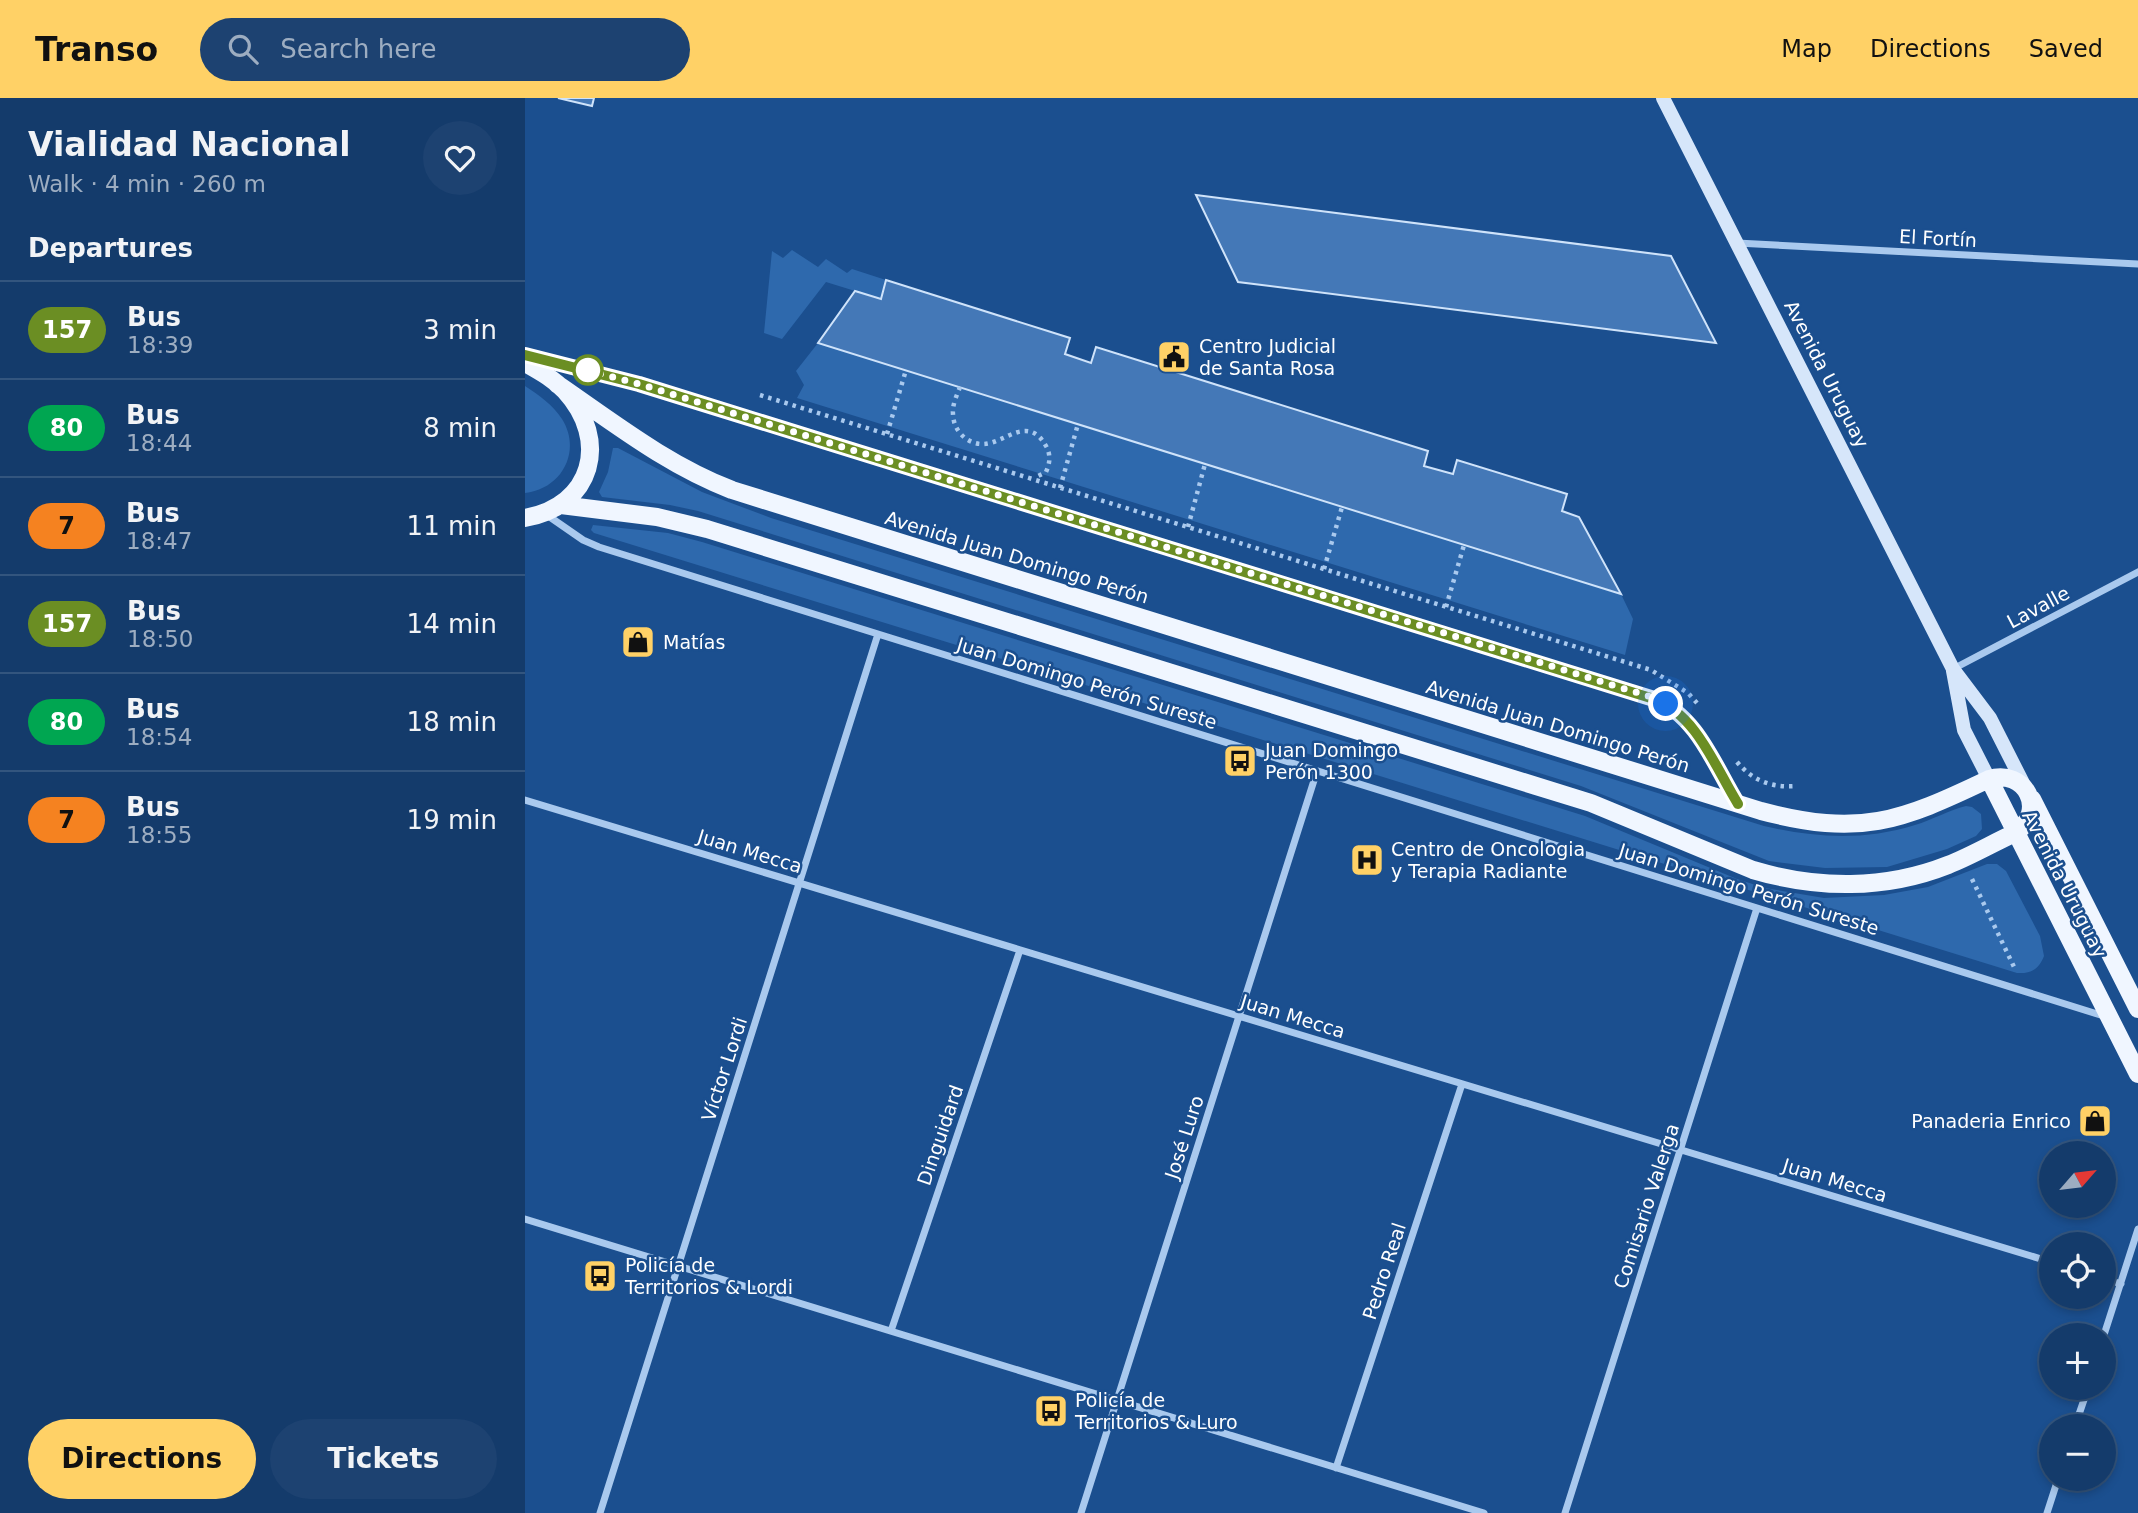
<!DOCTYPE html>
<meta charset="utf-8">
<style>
body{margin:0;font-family:"DejaVu Sans",sans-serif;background:#1d4271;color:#f1f3f6;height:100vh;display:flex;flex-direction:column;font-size:26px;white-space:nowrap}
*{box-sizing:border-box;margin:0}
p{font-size:23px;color:#9dadc1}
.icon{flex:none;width:38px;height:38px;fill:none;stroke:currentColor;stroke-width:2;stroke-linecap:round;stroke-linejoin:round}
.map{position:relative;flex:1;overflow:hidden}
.drawer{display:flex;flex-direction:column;background:#143b6b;width:525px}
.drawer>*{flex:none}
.badge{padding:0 14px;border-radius:23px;font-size:24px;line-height:46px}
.needle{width:46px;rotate:62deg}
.controls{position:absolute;left:1514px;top:1043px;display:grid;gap:14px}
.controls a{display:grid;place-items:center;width:77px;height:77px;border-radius:50%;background:#143b6b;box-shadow:0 4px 10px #0003,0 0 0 2px #33557e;font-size:35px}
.you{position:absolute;width:35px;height:35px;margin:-18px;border:5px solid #fff;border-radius:50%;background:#1a73e8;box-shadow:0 0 0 10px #1a73e833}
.map>.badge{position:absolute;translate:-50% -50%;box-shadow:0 0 0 4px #fff}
h2{padding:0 28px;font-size:26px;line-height:63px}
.round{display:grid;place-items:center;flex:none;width:74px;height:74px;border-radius:37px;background:#1d4271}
.summary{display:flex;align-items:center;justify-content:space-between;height:119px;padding:0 28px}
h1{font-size:33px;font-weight:700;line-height:52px}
.cta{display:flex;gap:14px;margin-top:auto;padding:14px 28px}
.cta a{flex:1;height:80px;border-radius:42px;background:#ffd166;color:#111;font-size:28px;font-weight:700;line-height:80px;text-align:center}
.cta a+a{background:#1d4271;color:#f1f3f6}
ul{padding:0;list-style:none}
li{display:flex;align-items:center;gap:21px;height:98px;padding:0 28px;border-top:2px solid #33557e}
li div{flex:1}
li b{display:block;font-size:26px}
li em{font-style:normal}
li .badge{min-width:77px;font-weight:700;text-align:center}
header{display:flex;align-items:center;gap:42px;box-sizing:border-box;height:98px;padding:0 35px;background:#ffd166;color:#111}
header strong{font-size:33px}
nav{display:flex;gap:38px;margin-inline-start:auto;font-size:24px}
.search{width:490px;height:63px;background:#1d4271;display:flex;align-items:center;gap:18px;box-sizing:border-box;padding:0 24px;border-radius:38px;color:#9dadc1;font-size:26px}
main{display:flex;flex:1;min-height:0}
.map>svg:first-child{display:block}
.green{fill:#2e69ad}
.building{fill:#4478b7;stroke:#cfe3fa;stroke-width:2}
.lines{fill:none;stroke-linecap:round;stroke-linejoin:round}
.path{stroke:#a9c9ee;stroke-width:4.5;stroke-dasharray:3.5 5;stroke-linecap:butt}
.minor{stroke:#a9c9ee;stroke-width:7}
.secondary{stroke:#d6e6fa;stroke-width:14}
.primary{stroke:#f0f6ff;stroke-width:18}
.line-casing{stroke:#fff;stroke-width:16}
.line{stroke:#6b8e23;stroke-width:10}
.walk{stroke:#fff;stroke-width:7;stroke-dasharray:0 12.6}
.stop-dot{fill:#fff;stroke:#6b8e23;stroke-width:3.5}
.labels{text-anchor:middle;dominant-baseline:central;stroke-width:5;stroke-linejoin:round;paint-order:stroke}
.street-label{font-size:19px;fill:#fff;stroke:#1b4f8f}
.poi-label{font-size:19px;fill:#fff;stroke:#1b4f8f;text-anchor:start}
</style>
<header>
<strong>Transo</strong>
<div class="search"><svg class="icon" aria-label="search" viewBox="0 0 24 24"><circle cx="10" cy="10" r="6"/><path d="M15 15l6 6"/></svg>Search here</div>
<nav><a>Map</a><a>Directions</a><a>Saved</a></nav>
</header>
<main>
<section class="drawer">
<div class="summary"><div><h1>Vialidad Nacional</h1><p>Walk · 4 min · 260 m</p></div><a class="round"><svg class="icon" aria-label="heart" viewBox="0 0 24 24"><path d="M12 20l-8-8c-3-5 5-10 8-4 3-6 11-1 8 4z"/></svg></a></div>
<h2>Departures</h2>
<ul>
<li><span class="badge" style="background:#6b8e23;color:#fff">157</span><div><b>Bus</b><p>18:39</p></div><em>3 min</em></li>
<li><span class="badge" style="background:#00a651;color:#fff">80</span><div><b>Bus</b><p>18:44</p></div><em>8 min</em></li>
<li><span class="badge" style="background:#f58220;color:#111">7</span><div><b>Bus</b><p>18:47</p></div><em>11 min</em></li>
<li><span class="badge" style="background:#6b8e23;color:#fff">157</span><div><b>Bus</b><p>18:50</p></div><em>14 min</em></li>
<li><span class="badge" style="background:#00a651;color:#fff">80</span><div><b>Bus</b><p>18:54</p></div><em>18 min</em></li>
<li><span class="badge" style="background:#f58220;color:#111">7</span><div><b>Bus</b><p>18:55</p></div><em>19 min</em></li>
</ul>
<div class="cta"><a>Directions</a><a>Tickets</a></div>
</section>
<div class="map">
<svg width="1613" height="1415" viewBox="0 0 1613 1415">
<rect width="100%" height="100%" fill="#1b4f8f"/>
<path class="green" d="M 267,152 L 293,169 L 301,161 L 322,175 L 327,171 L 361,182 L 356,201 L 301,184 L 257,241 L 239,235 L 247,153 L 258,160 Z
M 293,245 L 1096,496 L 1108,521 L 1100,557 L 272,300 L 279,287 L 271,273 Z
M 0,288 C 14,297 28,307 37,321 C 57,353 37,391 0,395 Z
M 88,350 L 93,350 L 177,394 L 246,420 L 1239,728 C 1290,740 1339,743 1390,727 C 1407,722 1424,712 1441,708 L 1447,709 L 1456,716 L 1457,731 L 1451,738 L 1422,751 L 1362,769 L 1300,770 L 1244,763 L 1056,688 L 173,413 L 145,407 L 77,399 L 74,394 L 83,374 Z
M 68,427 L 143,435 L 177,444 L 1060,718 L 1212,781 L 1240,790 L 1299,800 L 1359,797 L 1403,789 L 1462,766 L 1472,766 L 1481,773 L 1515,838 L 1519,858 C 1514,871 1506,876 1492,875 L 69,435 L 66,432 Z"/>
<path class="building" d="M 33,0 L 69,0 L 67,8 Z
M 671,97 L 1146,158 L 1191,245 L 713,184 Z
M 361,182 L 545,240 L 540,256 L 566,265 L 571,249 L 903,353 L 899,368 L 928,376 L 932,362 L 1042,396 L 1037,413 L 1054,419 L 1096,496 L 293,245 L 330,193 L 356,201 Z"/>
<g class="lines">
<path class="path" d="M 435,289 C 432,297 427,307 428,316 C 428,332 442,347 459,346 C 480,345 503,316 521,348 C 526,357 525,365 521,374 L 509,380
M 235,297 L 1126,572 L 1163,595 L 1172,605
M 362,336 L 381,272
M 535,390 L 553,326
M 663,429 L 680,366
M 799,471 L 817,409
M 921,509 L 939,447
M 1212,664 C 1228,683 1247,690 1272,688
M 1447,781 L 1490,871"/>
<path class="minor" d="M 1212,145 L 1613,166
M 0,257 L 114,286 L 1129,601 C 1170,617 1188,665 1209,701
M 19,415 L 58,442 L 74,449 L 1582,919
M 1428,571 L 1613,474
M 0,702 L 1526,1164
M 0,1121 L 959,1415
M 1578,1180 L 1596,1186
M 366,1233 L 495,852
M 1578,1240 L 1613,1131
M 1550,1328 L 1563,1290
M 811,1370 L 937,986
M 75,1415 L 353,536
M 556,1415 L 792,673
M 1040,1415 L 1232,810
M 1522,1415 L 1533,1381"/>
<path class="secondary" d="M 1138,0 L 1428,571 L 1465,620 L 1501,691
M 1428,573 L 1439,632 L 1464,681"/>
<path class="primary" d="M 0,265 C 14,273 29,281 40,293 C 85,342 68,408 0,420
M 32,286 C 89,325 142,367 207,392 L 1236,713 C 1335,739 1374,724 1464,681 C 1500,670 1523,713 1490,735 C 1468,745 1446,758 1423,767 C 1360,792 1292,791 1228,772 L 1066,705 L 182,431 L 132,419 L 36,407
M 1464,681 L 1613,976
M 1507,701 L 1613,911"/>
</g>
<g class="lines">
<defs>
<path id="line" d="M 0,257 L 114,286 L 1129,601 C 1172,617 1190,669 1213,706"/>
</defs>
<use href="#line" class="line-casing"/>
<use href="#line" class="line"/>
<path class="walk" d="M 63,272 L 57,271 L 114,286 L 1123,598 L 1141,606"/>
</g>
<defs>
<symbol id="civic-square" viewBox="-11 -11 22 22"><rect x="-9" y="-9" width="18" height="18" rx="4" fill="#ffd166" stroke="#1b4f8f"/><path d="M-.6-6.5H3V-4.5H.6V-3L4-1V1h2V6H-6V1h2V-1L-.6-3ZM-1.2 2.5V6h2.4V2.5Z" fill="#111"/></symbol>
<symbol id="shop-square" viewBox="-11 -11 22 22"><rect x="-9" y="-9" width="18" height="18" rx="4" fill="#ffd166" stroke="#1b4f8f"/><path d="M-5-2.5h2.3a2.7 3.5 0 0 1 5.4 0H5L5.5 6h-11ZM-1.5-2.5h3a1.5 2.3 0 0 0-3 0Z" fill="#111"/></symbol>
<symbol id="bus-square" viewBox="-11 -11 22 22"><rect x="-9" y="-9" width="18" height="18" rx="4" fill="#ffd166" stroke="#1b4f8f"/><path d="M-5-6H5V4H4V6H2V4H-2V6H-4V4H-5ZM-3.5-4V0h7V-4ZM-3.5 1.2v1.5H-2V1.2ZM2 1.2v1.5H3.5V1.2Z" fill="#111"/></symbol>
<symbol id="hospital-square" viewBox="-11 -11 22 22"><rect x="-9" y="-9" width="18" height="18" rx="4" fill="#ffd166" stroke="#1b4f8f"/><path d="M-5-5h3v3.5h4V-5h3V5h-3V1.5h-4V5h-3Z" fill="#111"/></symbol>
</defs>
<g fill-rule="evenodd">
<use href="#civic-square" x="630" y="240" width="38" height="38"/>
<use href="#shop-square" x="94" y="525" width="38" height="38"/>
<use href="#bus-square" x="696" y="644" width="38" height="38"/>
<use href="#hospital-square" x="823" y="743" width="38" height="38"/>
<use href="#shop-square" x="1551" y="1004" width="38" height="38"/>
<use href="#bus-square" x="56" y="1159" width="38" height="38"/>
<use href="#bus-square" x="507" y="1294" width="38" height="38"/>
</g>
<circle class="stop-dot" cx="63" cy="272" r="14"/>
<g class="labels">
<g class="street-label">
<text transform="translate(1413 140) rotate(3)">El Fortín</text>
<text transform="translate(1302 276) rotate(63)">Avenida Uruguay</text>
<text transform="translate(492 459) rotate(17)">Avenida Juan Domingo Perón</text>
<text transform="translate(1513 509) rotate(-28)">Lavalle</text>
<text transform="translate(562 585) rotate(17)">Juan Domingo Perón Sureste</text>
<text transform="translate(1033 628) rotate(17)">Avenida Juan Domingo Perón</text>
<text transform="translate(225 753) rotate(17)">Juan Mecca</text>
<text transform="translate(1540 786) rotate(63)">Avenida Uruguay</text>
<text transform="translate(1224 791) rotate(17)">Juan Domingo Perón Sureste</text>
<text transform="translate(768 918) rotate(17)">Juan Mecca</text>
<text transform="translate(199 971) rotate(-72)">Víctor Lordi</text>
<text transform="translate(415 1037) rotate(-71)">Dinguidard</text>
<text transform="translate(659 1039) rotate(-72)">José Luro</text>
<text transform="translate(1310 1082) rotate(17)">Juan Mecca</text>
<text transform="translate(1121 1108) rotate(-72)">Comisario Valerga</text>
<text transform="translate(859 1173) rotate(-72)">Pedro Real</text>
</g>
<g class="poi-label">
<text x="674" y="248">Centro Judicial<tspan x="674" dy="22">de Santa Rosa</tspan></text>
<text x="138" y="544">Matías</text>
<text x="740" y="652">Juan Domingo<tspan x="740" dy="22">Perón 1300</tspan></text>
<text x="866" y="751">Centro de Oncologia<tspan x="866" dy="22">y Terapia Radiante</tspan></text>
<text x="1546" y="1023" text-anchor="end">Panaderia Enrico</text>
<text x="100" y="1167">Policía de<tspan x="100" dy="22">Territorios &amp; Lordi</tspan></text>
<text x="550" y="1302">Policía de<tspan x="550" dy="22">Territorios &amp; Luro</tspan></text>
</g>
</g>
</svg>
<div class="controls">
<a><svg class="needle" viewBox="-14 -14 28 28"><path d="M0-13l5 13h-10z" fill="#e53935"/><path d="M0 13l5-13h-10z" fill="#9dadc1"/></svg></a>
<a><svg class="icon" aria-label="locate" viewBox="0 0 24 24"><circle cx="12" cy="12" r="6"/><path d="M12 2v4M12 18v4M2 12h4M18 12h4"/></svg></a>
<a>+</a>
<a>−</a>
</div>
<div class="you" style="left:1141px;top:606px"></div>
</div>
</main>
